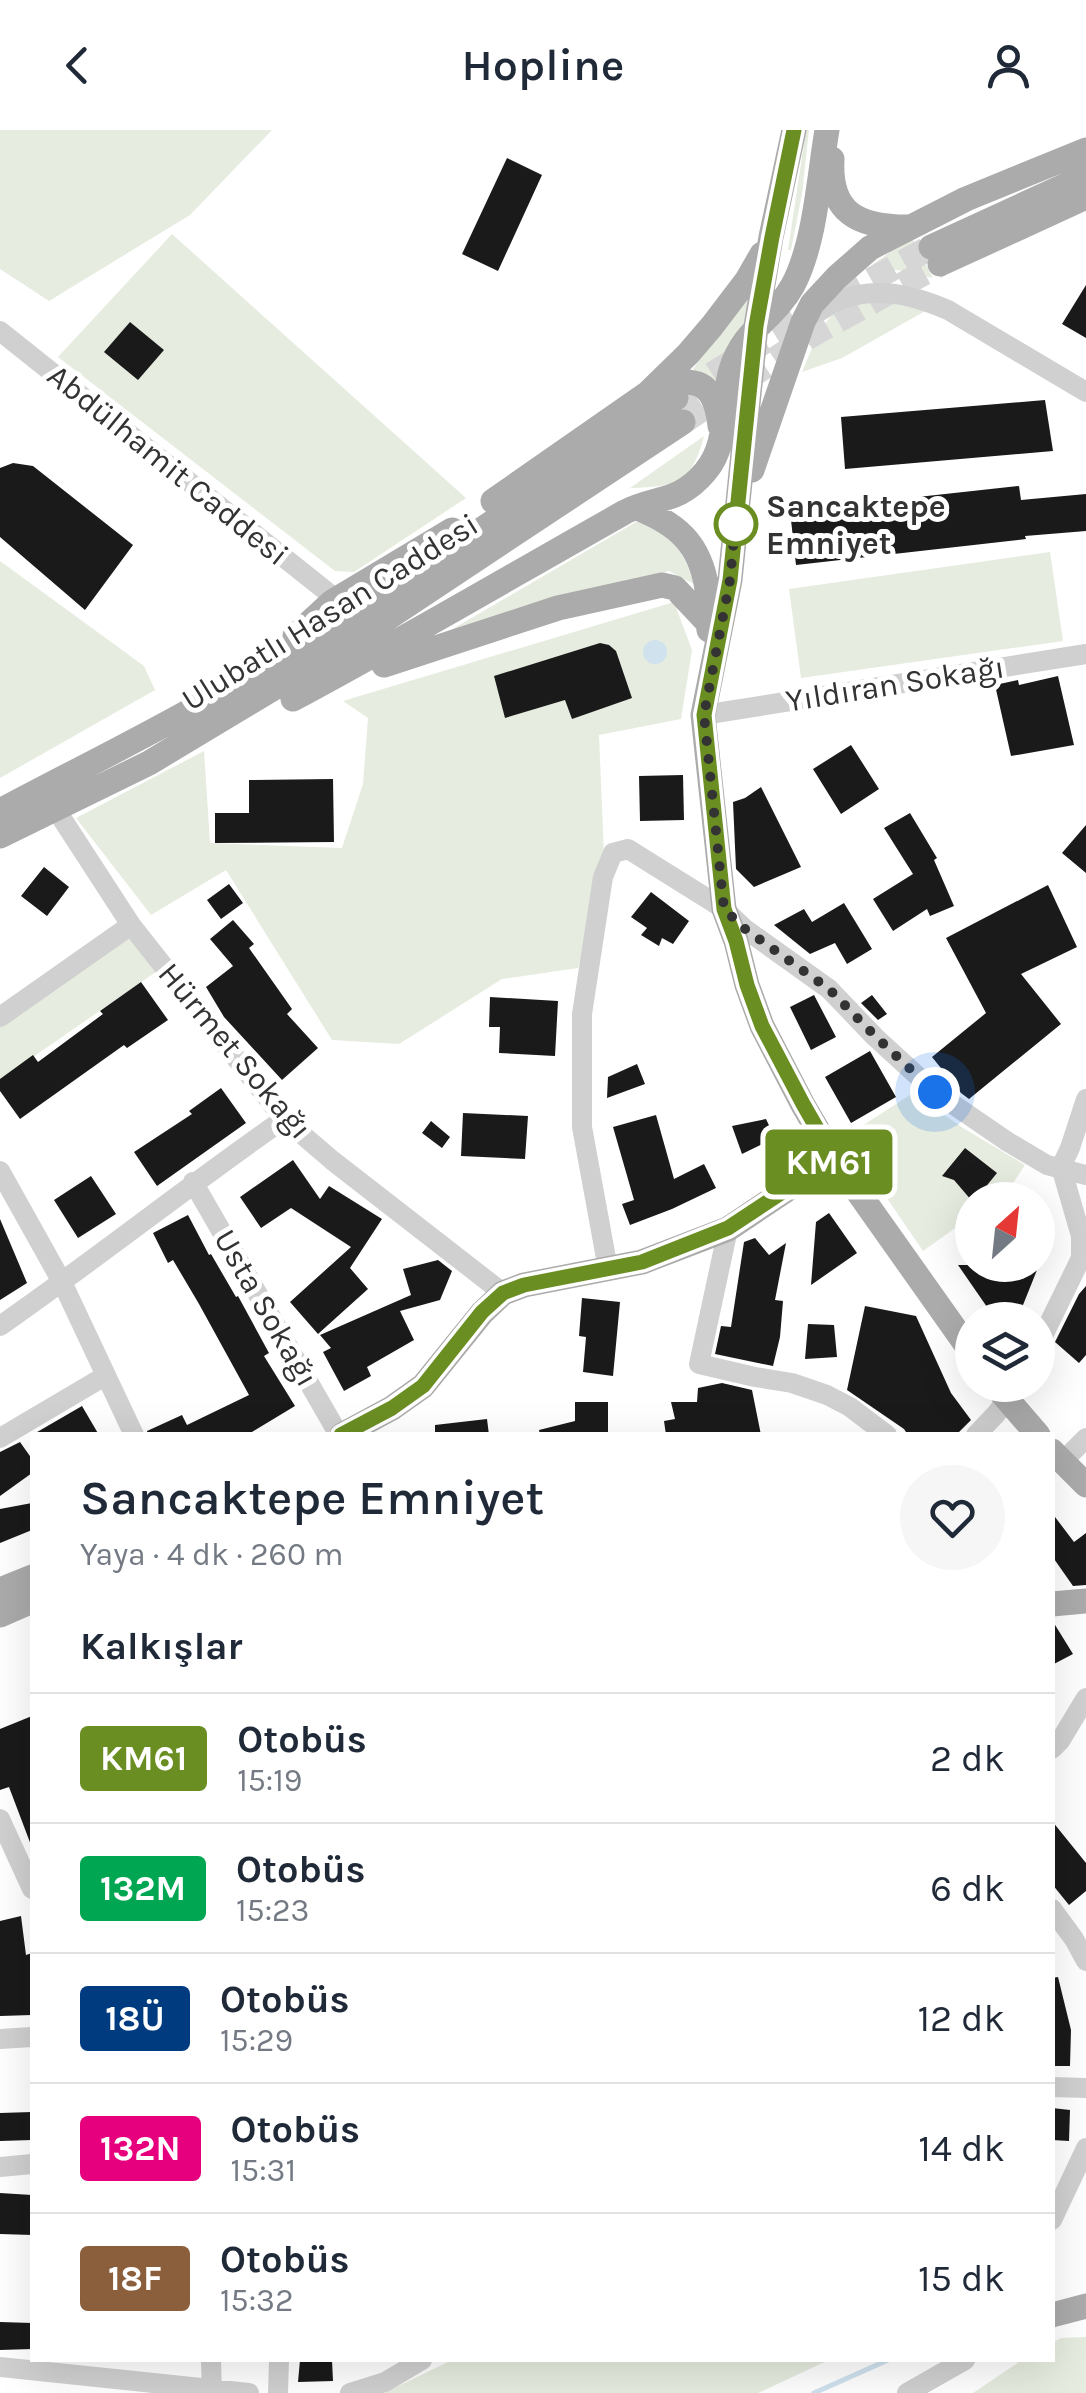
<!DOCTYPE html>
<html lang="tr">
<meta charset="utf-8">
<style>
body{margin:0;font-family:Karla,sans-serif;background:#f6f6f7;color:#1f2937;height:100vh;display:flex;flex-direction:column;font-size:38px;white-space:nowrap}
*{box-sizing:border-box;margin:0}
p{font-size:32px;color:#747a83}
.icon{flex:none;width:55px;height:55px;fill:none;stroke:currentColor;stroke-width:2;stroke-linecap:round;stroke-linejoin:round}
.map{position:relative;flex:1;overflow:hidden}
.drawer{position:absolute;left:30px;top:1302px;width:1025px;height:930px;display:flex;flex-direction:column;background:#fff;border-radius:0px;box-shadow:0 10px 40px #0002}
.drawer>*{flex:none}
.badge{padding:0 20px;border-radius:8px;font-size:35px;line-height:65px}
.needle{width:65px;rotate:27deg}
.buttons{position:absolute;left:955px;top:1052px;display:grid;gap:20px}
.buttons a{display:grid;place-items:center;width:100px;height:100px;border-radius:50%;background:#fff;box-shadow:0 10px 40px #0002;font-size:50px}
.you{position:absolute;width:50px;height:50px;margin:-25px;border:8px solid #fff;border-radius:50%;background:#1a73e8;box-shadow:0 0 0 15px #1a73e833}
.map>.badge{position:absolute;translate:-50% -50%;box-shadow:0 0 0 5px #fff}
h2{padding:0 50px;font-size:38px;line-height:90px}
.round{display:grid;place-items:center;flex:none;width:105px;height:105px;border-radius:52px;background:#f6f6f7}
.summary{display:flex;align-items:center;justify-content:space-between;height:170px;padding:0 50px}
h1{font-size:48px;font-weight:600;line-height:75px}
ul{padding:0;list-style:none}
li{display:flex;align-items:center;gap:30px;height:130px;padding:0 50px;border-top:2px solid #e0e1e3}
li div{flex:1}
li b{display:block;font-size:38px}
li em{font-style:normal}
li .badge{min-width:110px;font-weight:700;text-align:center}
header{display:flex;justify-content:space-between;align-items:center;height:130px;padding:0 50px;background:#fff;font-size:45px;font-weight:600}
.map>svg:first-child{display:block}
.green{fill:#e6ecdf}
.water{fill:#cfe2ee}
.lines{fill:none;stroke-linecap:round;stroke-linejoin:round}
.stream{stroke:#cfe2ee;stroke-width:5}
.building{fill:#1a1a1a}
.major-tunnel{stroke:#d6d6d6;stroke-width:25;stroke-dasharray:25 12;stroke-linecap:butt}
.minor{stroke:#d0d0d0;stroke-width:20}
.major{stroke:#ababab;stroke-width:25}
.line-casing{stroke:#fff;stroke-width:22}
.line{stroke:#6b8e23;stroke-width:15}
.walk{stroke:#333;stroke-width:10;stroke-dasharray:0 18}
.stop-dot{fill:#fff;stroke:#6b8e23;stroke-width:5}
.labels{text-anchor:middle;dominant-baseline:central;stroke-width:10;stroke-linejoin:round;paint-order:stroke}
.street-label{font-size:32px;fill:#333;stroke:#fff}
.stop-label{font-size:32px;font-weight:bold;fill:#333;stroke:#fff;text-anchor:start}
</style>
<header><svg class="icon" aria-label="back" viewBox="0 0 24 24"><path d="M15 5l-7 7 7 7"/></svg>Hopline<svg class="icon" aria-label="person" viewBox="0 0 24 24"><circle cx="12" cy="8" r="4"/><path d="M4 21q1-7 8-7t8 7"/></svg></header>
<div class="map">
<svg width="1086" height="2263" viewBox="0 0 1086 2263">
<rect width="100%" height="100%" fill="#fff"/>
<path class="green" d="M 0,0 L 272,0 L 190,85 L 49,171 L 0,139 Z
M 806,0 L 809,0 L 802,64 L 791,120 L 788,120 Z
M 172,104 L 466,368 L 354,442 L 335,441 L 58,227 Z
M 911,106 L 933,148 L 898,140 L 867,139 Z
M 756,150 L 751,192 L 718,264 L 693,239 Z
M 858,167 L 927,180 L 842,228 L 802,242 C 819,203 820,189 858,167 Z
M 704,306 C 692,352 677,357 630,358 Z
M 636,392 L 656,393 C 675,411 687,429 694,454 L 669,441 L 444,504 Z
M 1050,422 L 1063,511 L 801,548 L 789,459 Z
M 0,431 L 144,536 L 155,560 L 0,648 Z
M 674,472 L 692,520 L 681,589 L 599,605 L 605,749 L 578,838 L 502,849 L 399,914 L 332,910 L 226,740 L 151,785 L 76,688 L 204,621 L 210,713 L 342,718 L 363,654 L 368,588 L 343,571 Z
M 127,792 L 163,837 L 0,950 L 0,875 Z
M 913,963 L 963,998 L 1025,1035 C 1008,1061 1005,1070 972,1070 L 972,1086 L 923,1121 L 845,1007 Z
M 1086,2207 L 1086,2263 L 973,2263 L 1022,2230 L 1052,2230 L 1053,2212 L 1061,2208 Z
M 452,2230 L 829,2230 L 758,2263 L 384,2263 Z"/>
<path class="water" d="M643 522a12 12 0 1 1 24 0a12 12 0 1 1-24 0Z"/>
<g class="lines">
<path class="stream" d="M 814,2263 L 888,2230"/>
</g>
<path class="building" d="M 507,28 L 542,45 L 498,141 L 462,124 Z
M 1086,155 L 1086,208 L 1062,194 Z
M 130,192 L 164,220 L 138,250 L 104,222 Z
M 1045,270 L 1053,321 L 845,339 L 841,287 Z
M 13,333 L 33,336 L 133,415 L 85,480 L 0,407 L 0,338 Z
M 1019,356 L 1021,370 L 1086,364 L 1086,401 L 1025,406 L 1026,409 L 796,435 L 790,381 Z
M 600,513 L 609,515 L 616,521 L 632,568 L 572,589 L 565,570 L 505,588 L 494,546 Z
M 1058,546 L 1074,615 L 1011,626 L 995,555 L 1018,550 L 1019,555 Z
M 851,615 L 879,659 L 841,684 L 813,639 Z
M 683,645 L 684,690 L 640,691 L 639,646 Z
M 333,649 L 334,712 L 215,713 L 215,683 L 249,683 L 249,650 Z
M 761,657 L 801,737 L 754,757 L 736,739 L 733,672 L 745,668 Z
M 910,683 L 937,728 L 934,730 L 954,776 L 930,786 L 927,779 L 893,801 L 873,769 L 913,744 L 884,698 Z
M 1086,695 L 1086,743 L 1062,723 Z
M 44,737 L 69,757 L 47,786 L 21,766 Z
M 229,754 L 243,773 L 221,789 L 207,770 Z
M 1048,755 L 1077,817 L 1021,844 L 1061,894 L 969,969 L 961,963 L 932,927 L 986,883 L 946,808 Z
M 651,762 L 689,791 L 673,814 L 662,808 L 659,816 L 641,805 L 647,798 L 631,787 Z
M 844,773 L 872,819 L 847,834 L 835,813 L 810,824 L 774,795 L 804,779 L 812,792 Z
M 233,790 L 254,814 L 249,818 L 292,879 L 287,884 L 318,918 L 282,950 L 224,887 L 206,857 L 233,836 L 210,809 Z
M 141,852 L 168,890 L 127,918 L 124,915 L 20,989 L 0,961 L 0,949 L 33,925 L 38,932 L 103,884 L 100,881 Z
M 814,865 L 836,907 L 811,920 L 790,877 Z
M 872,865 L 887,884 L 878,890 L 861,873 Z
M 490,867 L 558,871 L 555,926 L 499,923 L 500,897 L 489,897 Z
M 870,921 L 896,967 L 851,993 L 825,947 Z
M 637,934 L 645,954 L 607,968 L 608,947 Z
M 221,958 L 246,993 L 157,1056 L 134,1022 L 192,984 L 189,981 Z
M 463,983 L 528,986 L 525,1029 L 461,1026 Z
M 656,985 L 674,1049 L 704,1034 L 716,1058 L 672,1079 L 630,1095 L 622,1074 L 634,1070 L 613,997 Z
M 766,989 L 775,1008 L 742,1024 L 732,996 Z
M 431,991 L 450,1007 L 442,1018 L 422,1003 Z
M 965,1018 L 997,1043 L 975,1070 L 972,1071 L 954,1050 L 942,1046 Z
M 293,1030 L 320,1069 L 329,1056 L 382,1089 L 350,1138 L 368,1159 L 318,1204 L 290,1172 L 351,1117 L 291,1078 L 261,1098 L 240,1067 Z
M 91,1046 L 116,1084 L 78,1108 L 54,1070 Z
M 829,1083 L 857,1123 L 811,1155 L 816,1092 Z
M 188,1085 L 209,1125 L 211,1124 L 236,1167 L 238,1166 L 269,1223 L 264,1226 L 295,1276 L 247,1305 L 148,1305 L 147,1301 L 182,1285 L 187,1295 L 249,1265 L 199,1174 L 173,1130 L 168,1133 L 153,1103 Z
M 0,1089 L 27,1153 L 0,1170 Z
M 755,1108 L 769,1125 L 786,1113 L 775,1170 L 783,1171 L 780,1207 L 773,1236 L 715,1224 L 721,1196 L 731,1197 L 744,1112 Z
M 438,1130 L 452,1141 L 440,1170 L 400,1181 L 414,1210 L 367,1237 L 371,1246 L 344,1261 L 323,1222 L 331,1218 L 320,1205 L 411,1165 L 403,1139 Z
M 958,1135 L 1039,1135 L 1021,1180 L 1028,1190 L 996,1190 Z
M 1086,1156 L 1086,1225 L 1079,1233 L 1055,1212 L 1079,1164 Z
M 582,1168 L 620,1172 L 613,1246 L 583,1242 L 586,1207 L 579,1206 Z
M 865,1176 L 916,1186 L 951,1263 L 971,1290 L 956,1305 L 908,1305 L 904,1299 L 847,1260 Z
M 808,1194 L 834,1195 L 837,1227 L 805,1229 Z
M 722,1253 L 752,1260 L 761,1305 L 666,1305 L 664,1291 L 675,1289 L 671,1272 L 697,1272 L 698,1258 Z
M 575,1272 L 608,1272 L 608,1305 L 540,1305 L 539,1300 L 575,1291 Z
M 82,1276 L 99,1305 L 32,1305 Z
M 487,1289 L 489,1305 L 435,1305 L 435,1295 Z
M 20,1312 L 32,1329 L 32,1343 L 0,1366 L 0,1322 Z
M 32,1373 L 32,1400 L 0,1413 L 0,1379 Z
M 1052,1383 L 1074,1412 L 1086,1403 L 1086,1455 L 1073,1456 L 1052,1426 Z
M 1052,1490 L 1073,1524 L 1052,1535 Z
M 32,1586 L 32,1715 L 31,1715 L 9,1657 L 0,1660 L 0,1599 Z
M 1052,1691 L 1086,1733 L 1086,1761 L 1069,1775 L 1052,1754 Z
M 21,1786 L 26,1825 L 32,1823 L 32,1885 L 0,1886 L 0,1791 Z
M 1058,1847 L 1071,1900 L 1070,1936 L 1052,1936 L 1052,1848 Z
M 1052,1978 L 1070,1980 L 1069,2011 L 1052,2010 Z
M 32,1982 L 32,2010 L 0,2011 L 0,1983 Z
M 0,2063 L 32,2065 L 32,2105 L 0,2104 Z
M 0,2192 L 32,2193 L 32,2219 L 0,2220 Z
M 300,2230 L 332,2230 L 333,2251 L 298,2252 Z"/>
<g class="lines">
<path class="major-tunnel" d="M 681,264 L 797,191 L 931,117
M 683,292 L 808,207 L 940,134"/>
<path class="minor" d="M 809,187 C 856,153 898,159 948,180 L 1086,262
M 0,201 L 336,469
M 703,585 L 1086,524
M 55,678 L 131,795 L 284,989 L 333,1031 L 503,1163
M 0,887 L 131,795
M 0,1041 L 62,1152 L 134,1305
M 193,1052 L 339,1305
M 728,1099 L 699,1234 L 755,1247 L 792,1253 L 827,1265 L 850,1277 L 887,1305
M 608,1139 L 582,997 L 582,884 L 603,747 L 613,723 L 628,719 L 724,779 L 745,799 L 829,859 L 875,907 L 935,962 L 1008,1012 L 1047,1035 L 1086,1045
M 0,1196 C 96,1129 188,1056 284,989
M 1038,1216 L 1081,1128 L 1081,1106 L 1061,1037 L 1070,1018 L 1086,969
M 976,1305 L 996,1284 L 1017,1255
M 0,1308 L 105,1246
M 1062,1332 L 1086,1308
M 1052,1619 L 1060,1611 L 1086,1568
M 0,1689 L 32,1759
M 1052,1779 L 1074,1809 L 1086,1831
M 0,1909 L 32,1907
M 1052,1957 L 1086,1958
M 0,2037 L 32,2034
M 1052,2090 L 1086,2018
M 211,2230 L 212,2263
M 0,2237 L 249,2263
M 278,2263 L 279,2230
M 350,2263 L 385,2252 L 422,2230
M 907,2263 L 965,2230"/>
<path class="major" d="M 794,0 L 771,107 L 756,196 L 730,450 L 703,585 L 724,779 L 736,811 L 747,855 L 762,896 L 803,975 L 834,1028 L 972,1223
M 832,29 C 829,83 858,97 907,97
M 931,117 L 1086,46
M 940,134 L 1086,67
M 655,257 C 695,246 715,250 720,296
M 752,340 L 803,192 L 812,174 L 837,147 L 870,118 L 966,69 L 1086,20
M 493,371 L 648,263 L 688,224 L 712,196 L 747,150 L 762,124
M 637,378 C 677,394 700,413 707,459 C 709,472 707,486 709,500
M 295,506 L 332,472 L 452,400
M 384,535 L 558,478 L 662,455 L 675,458 L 708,493
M 293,569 C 405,509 515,444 625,382 C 656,366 678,374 705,342 C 730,313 721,273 731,240 C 743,199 774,190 793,155 C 815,114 819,47 827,0
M 0,681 C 69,644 141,609 209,570 C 370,478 523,372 676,268
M 0,706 L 149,633 L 362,505 L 683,292
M 995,1255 L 1038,1305
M 342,1305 L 392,1278 L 423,1256 L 482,1183 L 503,1163 L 524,1155 L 642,1132 L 728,1099 L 834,1028
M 1052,1321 L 1086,1355
M 0,1460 L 32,1447
M 1052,1474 L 1086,1471
M 0,1485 L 32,1471
M 1052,2185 L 1086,2176"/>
</g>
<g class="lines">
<defs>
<path id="line" d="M 341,1305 L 392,1278 L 423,1256 L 482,1182 L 503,1163 L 524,1155 L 642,1132 L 728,1098 L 834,1028 L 803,974 L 762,896 L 747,855 L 736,811 L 724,779 L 704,585 L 730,450 L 756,196 L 772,107 L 794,0"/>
</defs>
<use href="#line" class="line-casing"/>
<use href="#line" class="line"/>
<path class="walk" d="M 736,394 L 737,378 L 730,450 L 704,585 L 724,779 L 745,799 L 829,859 L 876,907 L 935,962"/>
</g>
<circle class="stop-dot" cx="736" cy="394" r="20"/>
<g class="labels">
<g class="street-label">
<text transform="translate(168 335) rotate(39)">Abdülhamit Caddesi</text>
<text transform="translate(330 482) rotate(-32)">Ulubatlı Hasan Caddesi</text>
<text transform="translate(895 554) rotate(-9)">Yıldıran Sokağı</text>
<text transform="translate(235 921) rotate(50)">Hürmet Sokağı</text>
<text transform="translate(266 1178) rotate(60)">Usta Sokağı</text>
</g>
<g class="stop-label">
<text x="766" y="376">Sancaktepe<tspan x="766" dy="37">Emniyet</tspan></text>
</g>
</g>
</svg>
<div class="buttons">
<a><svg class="needle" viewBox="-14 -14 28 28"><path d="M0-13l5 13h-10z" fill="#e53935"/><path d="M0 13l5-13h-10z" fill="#747a83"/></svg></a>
<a><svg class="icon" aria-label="layers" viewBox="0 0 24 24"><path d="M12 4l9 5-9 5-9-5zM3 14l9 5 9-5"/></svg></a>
</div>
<div class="you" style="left:935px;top:962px"></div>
<b class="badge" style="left:829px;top:1032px;background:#6b8e23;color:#fff">KM61</b>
<section class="drawer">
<div class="summary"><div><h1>Sancaktepe Emniyet</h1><p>Yaya · 4 dk · 260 m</p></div><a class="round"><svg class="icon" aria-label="heart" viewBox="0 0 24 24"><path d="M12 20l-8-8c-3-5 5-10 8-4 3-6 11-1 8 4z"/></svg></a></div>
<h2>Kalkışlar</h2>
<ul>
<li><span class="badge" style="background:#6b8e23;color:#fff">KM61</span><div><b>Otobüs</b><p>15:19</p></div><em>2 dk</em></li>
<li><span class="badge" style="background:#00a651;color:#fff">132M</span><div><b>Otobüs</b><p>15:23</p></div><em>6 dk</em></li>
<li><span class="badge" style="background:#003b80;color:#fff">18Ü</span><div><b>Otobüs</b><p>15:29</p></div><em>12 dk</em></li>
<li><span class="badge" style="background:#e6007e;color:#fff">132N</span><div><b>Otobüs</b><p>15:31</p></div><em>14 dk</em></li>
<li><span class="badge" style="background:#8b5e3c;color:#fff">18F</span><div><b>Otobüs</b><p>15:32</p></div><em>15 dk</em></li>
</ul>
</section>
</div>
